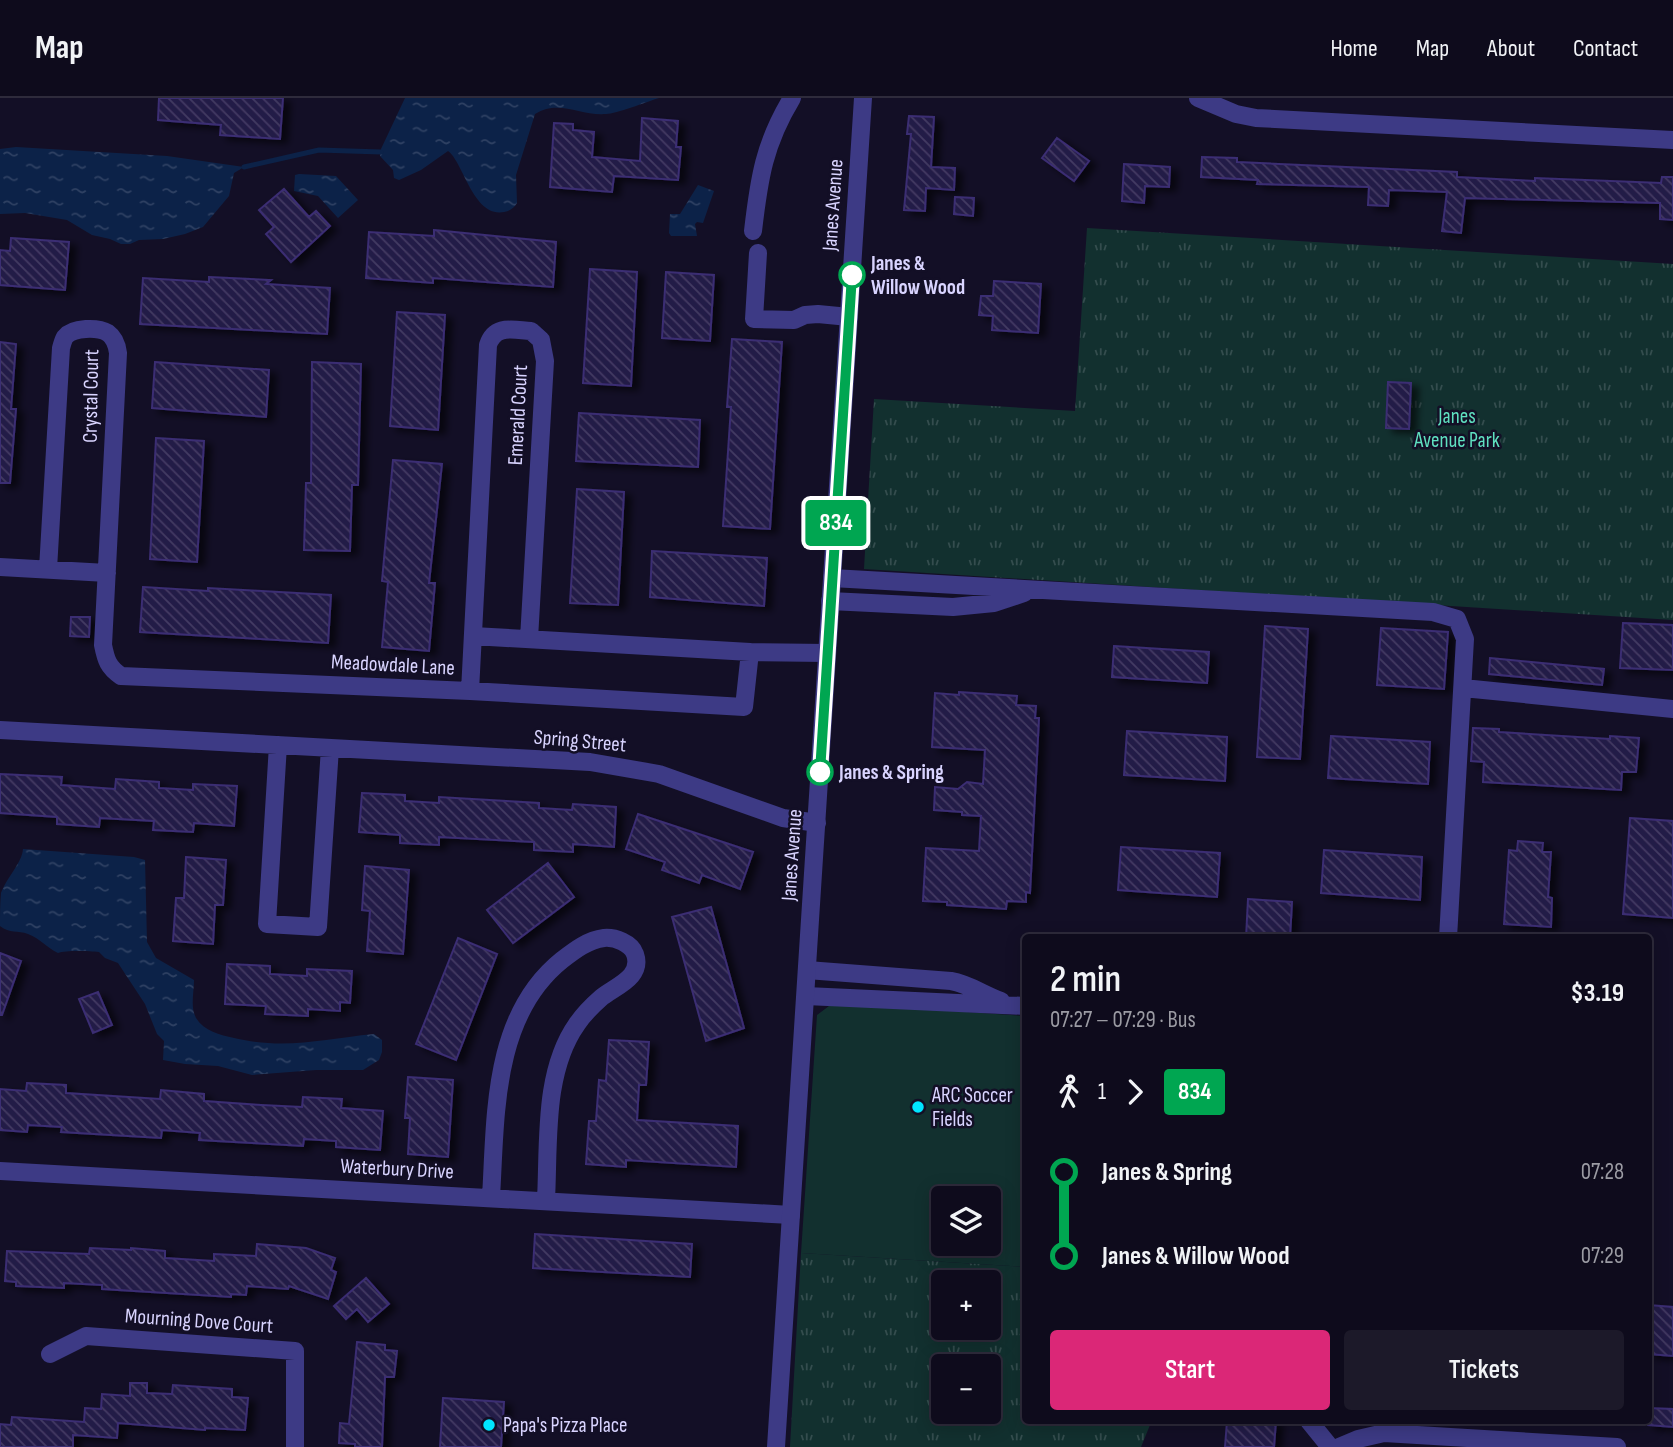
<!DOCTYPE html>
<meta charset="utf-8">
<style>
body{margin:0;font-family:"Sofia Sans Condensed",sans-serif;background:#1c1929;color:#f1f3f6;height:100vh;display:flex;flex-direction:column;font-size:26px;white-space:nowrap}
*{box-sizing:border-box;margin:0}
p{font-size:23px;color:#9b9ba3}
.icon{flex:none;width:38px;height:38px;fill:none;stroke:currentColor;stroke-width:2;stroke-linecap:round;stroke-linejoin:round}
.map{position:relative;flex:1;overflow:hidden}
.drawer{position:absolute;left:1022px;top:836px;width:630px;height:490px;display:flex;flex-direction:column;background:#0e0b1c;border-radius:7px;box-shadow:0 4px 18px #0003,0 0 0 2px #2e2b3b}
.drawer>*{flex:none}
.badge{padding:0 14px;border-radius:5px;font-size:24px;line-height:46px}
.fabs{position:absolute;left:931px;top:1088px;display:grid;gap:14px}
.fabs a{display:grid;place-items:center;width:70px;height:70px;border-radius:7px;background:#0e0b1c;box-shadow:0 4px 18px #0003,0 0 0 2px #2e2b3b;font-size:35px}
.map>.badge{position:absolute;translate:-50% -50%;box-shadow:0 0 0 4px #fff}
.legs{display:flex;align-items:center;gap:10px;height:77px;padding:0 28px;font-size:23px}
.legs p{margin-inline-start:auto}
.headline{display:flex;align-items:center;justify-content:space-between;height:119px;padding:0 28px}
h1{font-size:38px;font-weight:600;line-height:52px}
.primary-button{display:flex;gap:14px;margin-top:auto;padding:14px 28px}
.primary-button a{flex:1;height:80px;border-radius:7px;background:#db2777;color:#fff;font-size:28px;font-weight:600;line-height:80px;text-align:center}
.primary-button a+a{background:#1c1929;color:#f1f3f6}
ul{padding:0 28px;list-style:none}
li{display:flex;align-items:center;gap:24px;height:84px;font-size:26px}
li i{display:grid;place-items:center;width:10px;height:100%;margin:0 9px;background:currentColor}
li i::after{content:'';width:18px;height:18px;margin:-9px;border:5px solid;border-radius:50%;background:#0e0b1c}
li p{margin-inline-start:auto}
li:first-child i{background:linear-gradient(#0000 50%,currentColor 0)}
li:last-child i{background:linear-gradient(currentColor 50%,#0000 0)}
header{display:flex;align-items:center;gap:42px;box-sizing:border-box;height:98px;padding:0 35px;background:#0e0b1c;border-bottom:2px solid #2e2b3b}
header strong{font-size:33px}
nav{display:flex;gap:38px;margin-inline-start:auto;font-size:24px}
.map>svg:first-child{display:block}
.grass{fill:#12302f;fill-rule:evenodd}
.park{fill:url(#park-tufts);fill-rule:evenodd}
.water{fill:url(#water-ripples)}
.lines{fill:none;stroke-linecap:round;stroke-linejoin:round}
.stream{stroke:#0c2248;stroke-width:5}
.building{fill:url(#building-back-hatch);stroke:#3b2d73;stroke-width:2;filter:url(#shadow)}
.minor{stroke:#3d3a85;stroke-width:18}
.tertiary{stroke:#3d3a85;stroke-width:18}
.line-1-casing{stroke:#fff;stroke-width:16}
.line-1{stroke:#00a651;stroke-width:10}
.stop-1-dot{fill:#fff;stroke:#00a651;stroke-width:3.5}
.poi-dot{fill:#00e5ff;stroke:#130f26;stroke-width:2.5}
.labels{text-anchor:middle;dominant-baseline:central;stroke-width:5;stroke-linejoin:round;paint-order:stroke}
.street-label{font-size:21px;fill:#d9d4ff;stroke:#130f26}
.stop-label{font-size:21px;font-weight:bold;fill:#d9d4ff;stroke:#130f26;text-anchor:start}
.park-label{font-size:21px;fill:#5fe0c0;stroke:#130f26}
.poi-label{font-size:21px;fill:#d9d4ff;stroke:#130f26;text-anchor:start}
</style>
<header>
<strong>Map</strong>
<nav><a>Home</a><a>Map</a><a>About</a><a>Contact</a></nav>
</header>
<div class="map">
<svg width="1673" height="1349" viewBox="0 0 1673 1349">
<defs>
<pattern id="park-tufts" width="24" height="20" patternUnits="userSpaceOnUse" patternTransform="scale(1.75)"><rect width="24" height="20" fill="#12302f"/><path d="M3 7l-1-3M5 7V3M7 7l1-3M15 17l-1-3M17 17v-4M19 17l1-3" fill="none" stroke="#344d4e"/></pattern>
<pattern id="water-ripples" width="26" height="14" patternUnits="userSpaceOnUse" patternTransform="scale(1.75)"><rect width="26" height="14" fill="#0c2248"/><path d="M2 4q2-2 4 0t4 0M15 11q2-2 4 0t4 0" fill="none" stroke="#2f4163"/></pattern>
<pattern id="building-back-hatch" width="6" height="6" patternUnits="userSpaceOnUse" patternTransform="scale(1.75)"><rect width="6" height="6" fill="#241b47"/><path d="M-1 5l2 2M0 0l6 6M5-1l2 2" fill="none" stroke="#433b63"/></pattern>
<filter id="shadow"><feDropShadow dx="7" dy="4" stdDeviation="3.5" flood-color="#0009"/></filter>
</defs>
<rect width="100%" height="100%" fill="#130f26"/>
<path class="grass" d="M 833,905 L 1025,918 L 1025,1169 L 801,1155 L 817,917 ZM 943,1101 L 989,1101 L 989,1146 L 943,1146 Z"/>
<path class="park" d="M 1087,130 L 1673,166 L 1673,522 L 864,471 L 874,301 L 1075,313 Z
M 801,1155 L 1025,1169 L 1026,1323 L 1155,1323 L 1150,1327 L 1141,1349 L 790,1349 ZM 943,1185 L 989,1185 L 989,1230 L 943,1230 ZM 943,1269 L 989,1269 L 989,1314 L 943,1314 Z"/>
<path class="water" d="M 405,0 L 659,0 C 646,4 616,16 606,16 C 580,18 559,1 535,16 L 516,77 L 517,105 C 514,110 510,113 504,114 C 473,120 463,63 448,53 L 421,72 L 399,82 L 394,80 L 393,72 L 380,58 L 381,51 Z
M 16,49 L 167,58 L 244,69 L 234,75 L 229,98 L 203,129 L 185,136 L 163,141 L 139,142 L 130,146 L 121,146 L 110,141 L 92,137 L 67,122 L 25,115 L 0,116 L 0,51 Z
M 299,76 L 336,78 L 358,102 L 338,120 L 318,98 L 294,93 L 295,77 Z
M 698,87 L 714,93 L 703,125 L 697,124 L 695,126 L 697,138 L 671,138 L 669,135 L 670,116 L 680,116 Z
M 23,751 L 134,759 L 145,762 L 147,844 L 156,860 L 194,882 C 194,895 190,909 196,920 C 204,933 220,937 234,940 C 286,952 323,941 374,936 L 382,942 L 382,954 L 379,962 L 363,972 L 316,972 L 252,977 L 218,968 L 185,966 L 163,962 L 164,943 L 157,936 L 145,906 L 118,865 L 105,860 L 99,854 C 90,853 65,852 58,855 C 46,849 41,841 28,836 C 18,832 10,836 0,828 C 0,818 0,805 1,795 C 7,779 22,765 23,751 Z"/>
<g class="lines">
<path class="stream" d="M 244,69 L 319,52 L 381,54"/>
</g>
<path class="building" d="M 159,0 L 283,0 L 280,41 L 220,37 L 221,27 L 158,22 Z
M 909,18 L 934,19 L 931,69 L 955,70 L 954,92 L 926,90 L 925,113 L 904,112 L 911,36 L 907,36 Z
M 642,20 L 678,23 L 676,49 L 681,49 L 678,82 L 614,78 L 612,94 L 550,89 L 554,25 L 573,26 L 573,32 L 594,34 L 592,59 L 640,63 Z
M 1057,40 L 1089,63 L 1074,83 L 1042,60 Z
M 1202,59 L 1237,60 L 1237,64 L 1457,74 L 1457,79 L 1535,83 L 1535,80 L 1661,85 L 1662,79 L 1673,79 L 1673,122 L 1660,121 L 1660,105 L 1465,100 L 1461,135 L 1442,133 L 1447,94 L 1389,92 L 1388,108 L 1368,107 L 1369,89 L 1257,86 L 1258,82 L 1201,79 Z
M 1124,66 L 1170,69 L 1169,89 L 1145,88 L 1144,105 L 1122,103 Z
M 284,91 L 309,119 L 316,113 L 330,128 L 291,164 L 266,136 L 274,129 L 259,112 Z
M 955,99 L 974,100 L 973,118 L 954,116 Z
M 434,132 L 556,144 L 553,189 L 433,180 L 433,185 L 366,180 L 369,134 L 434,138 Z
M 11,140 L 69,144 L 65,192 L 0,187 L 0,152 L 10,153 Z
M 590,171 L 637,174 L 631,288 L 583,285 Z
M 666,174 L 714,177 L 710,243 L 662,240 Z
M 209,179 L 271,182 L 266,186 L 330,190 L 327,236 L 140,226 L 143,180 L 209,184 Z
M 994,183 L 1041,186 L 1038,235 L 992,232 L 993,218 L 979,217 L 981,198 L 993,198 Z
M 397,214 L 445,217 L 438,332 L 390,328 Z
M 732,241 L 782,244 L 770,431 L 723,428 L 731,309 L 727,309 Z
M 0,244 L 16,246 L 11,311 L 16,311 L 10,385 L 0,385 Z
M 155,264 L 269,272 L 266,319 L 152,310 Z
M 312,264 L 361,266 L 358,387 L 352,387 L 350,453 L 304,452 L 306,385 L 311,385 Z
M 1388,284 L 1411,285 L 1409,331 L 1386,330 Z
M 579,315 L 700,322 L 698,369 L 576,363 Z
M 156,340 L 204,343 L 197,464 L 150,461 Z
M 393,362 L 442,366 L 429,485 L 435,485 L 429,553 L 382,549 L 388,484 L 382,483 Z
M 577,391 L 624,394 L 618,507 L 570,505 Z
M 652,453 L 767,460 L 764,508 L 650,499 Z
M 143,489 L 208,493 L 208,490 L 331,497 L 328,545 L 140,534 Z
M 71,519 L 90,519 L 89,539 L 70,538 Z
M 1623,525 L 1673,527 L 1673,572 L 1620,570 Z
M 1265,528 L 1308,531 L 1300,661 L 1257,659 Z
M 1381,530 L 1448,534 L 1444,591 L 1377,587 Z
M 1114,548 L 1209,554 L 1207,585 L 1112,579 Z
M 1490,560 L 1604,571 L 1602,587 L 1489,576 Z
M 959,594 L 1017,598 L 1016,607 L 1036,608 L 1035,620 L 1039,620 L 1030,795 L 1026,794 L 1026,804 L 1007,803 L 1006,811 L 947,807 L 947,804 L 923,803 L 926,750 L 979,753 L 981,718 L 962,717 L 962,714 L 934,712 L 935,689 L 958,691 L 967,684 L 983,686 L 985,652 L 932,649 L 935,595 L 959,597 Z
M 1473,630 L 1499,631 L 1499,634 L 1610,641 L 1610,638 L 1639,640 L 1636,674 L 1622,674 L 1621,692 L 1483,684 L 1484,664 L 1471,663 Z
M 1127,633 L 1227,639 L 1225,683 L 1124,677 Z
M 1331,638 L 1430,644 L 1428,686 L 1328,680 Z
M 0,676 L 62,679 L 61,687 L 115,691 L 116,681 L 159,684 L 159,690 L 193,692 L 193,686 L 237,688 L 234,728 L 194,725 L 193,734 L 153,732 L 154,723 L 100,720 L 99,729 L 57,726 L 57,719 L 0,715 Z
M 362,695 L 405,697 L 405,703 L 439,705 L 439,699 L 539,705 L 539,710 L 572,712 L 573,706 L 616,709 L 614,749 L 573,746 L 573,754 L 534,752 L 534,744 L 439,739 L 439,747 L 400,745 L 400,737 L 359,734 Z
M 638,716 L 753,754 L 740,791 L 702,777 L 699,785 L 662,772 L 665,764 L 626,751 Z
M 1630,720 L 1673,723 L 1673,820 L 1623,816 Z
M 1518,743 L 1543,745 L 1542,754 L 1551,754 L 1548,799 L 1552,800 L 1551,829 L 1504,826 L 1509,752 L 1517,753 Z
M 1121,749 L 1220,755 L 1217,799 L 1118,792 Z
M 1324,752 L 1422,759 L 1420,802 L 1321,795 Z
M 186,759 L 226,762 L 223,807 L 215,807 L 213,846 L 173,843 L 176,800 L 184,800 Z
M 548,765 L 574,799 L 513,845 L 487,812 Z
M 365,768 L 409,772 L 403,856 L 367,853 L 370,813 L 362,812 Z
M 1248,801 L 1292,804 L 1290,840 L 1246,840 Z
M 711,809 L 744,930 L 706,943 L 672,819 Z
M 458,840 L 497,856 L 456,962 L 416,946 Z
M 0,855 L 21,863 L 2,917 L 0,917 Z
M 227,866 L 270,868 L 270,876 L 307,878 L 307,871 L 352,873 L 350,905 L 340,904 L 340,913 L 308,911 L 308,918 L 265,916 L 266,908 L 225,906 Z
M 98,894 L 112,927 L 93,935 L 79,901 Z
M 609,942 L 649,944 L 646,987 L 639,987 L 637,1022 L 738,1028 L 736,1069 L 626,1062 L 626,1069 L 586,1066 L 589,1023 L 596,1023 L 599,982 L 606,983 Z
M 408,979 L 453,982 L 448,1059 L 408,1056 L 410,1020 L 405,1020 Z
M 27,985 L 66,987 L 66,995 L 160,1001 L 161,992 L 204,996 L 204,1003 L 261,1007 L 302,1009 L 303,999 L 342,1001 L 341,1010 L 383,1013 L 380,1052 L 336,1049 L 336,1043 L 304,1041 L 303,1048 L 199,1042 L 200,1035 L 162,1032 L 161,1040 L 61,1034 L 62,1029 L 28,1027 L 27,1034 L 0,1032 L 0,991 L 26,993 Z
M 535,1136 L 692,1146 L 690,1179 L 533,1170 Z
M 257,1146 L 306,1150 L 335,1160 L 331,1172 L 336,1174 L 328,1201 L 289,1188 L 288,1191 L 247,1188 L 246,1197 L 231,1196 L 231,1199 L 102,1191 L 102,1187 L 64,1185 L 64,1190 L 16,1188 L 16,1184 L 5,1183 L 7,1153 L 89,1156 L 90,1150 L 131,1152 L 131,1150 L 165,1153 L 165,1160 L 214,1163 L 214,1156 L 256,1158 Z
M 366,1180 L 389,1206 L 368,1224 L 357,1211 L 346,1221 L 334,1208 Z
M 1648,1207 L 1673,1209 L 1673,1258 L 1648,1256 Z
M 357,1244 L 385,1247 L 385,1252 L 397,1253 L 394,1279 L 385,1279 L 382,1349 L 355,1349 L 355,1346 L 339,1345 L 340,1325 L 349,1326 Z
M 130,1285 L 147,1285 L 147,1295 L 172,1296 L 173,1287 L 232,1291 L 232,1299 L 248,1300 L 245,1332 L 205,1330 L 205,1332 L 118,1325 L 117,1340 L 73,1337 L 73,1349 L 0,1349 L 0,1326 L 11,1327 L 12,1319 L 84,1324 L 85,1310 L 101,1311 L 102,1296 L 130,1298 Z
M 443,1300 L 504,1304 L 501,1349 L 440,1349 Z
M 1648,1310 L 1673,1311 L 1673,1329 L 1648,1327 Z
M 1227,1323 L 1276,1323 L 1274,1349 L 1225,1349 Z"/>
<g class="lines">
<path class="minor" d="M 1198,0 L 1236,16 L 1256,20 L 1673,42
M 753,133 C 759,81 764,46 792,0
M 758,155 L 754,221 L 794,222 L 805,217 L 818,216 L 849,219
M 0,469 L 107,475
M 48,471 L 61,250 C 62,247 63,242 65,239 C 73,229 98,229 108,235 C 115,240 117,247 118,255 L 103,547 C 106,562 108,569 121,578 L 470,593 L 488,247 C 495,226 513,232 531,233 L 541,242 L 545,263 L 529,541
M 832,480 L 1433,514 L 1457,521 L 1465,541 L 1448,840
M 830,503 L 953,509 L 994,505 L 1024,495
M 473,538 L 750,554 L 827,555
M 1463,590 L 1673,611
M 470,593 L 744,609 L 750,554
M 0,632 L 590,664 L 659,676 L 783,720 L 817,725
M 278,647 L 267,826 L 318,829 L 330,650
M 807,872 L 951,883 C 969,886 984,897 1001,903
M 806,898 L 1026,908
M 0,1073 L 791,1117
M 491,1099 C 496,1017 492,918 562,862 C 575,852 588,842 604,840 C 615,839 631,845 635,856 C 643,879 616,888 602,899 C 594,906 583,917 577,926 C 543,974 549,1045 546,1102
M 50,1256 L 86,1238 L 295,1253 L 295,1349
M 1309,1323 L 1330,1349
M 1339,1349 L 1358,1341 L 1384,1335 L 1617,1349"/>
<path class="tertiary" d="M 776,1349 L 863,0"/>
</g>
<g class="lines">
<defs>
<path id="line-1" d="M 820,674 L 852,177"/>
</defs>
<use href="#line-1" class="line-1-casing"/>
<use href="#line-1" class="line-1"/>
</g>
<g class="stop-1-dot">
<circle cx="852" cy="177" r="12"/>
<circle cx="820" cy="674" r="12"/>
</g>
<g class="poi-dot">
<circle cx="918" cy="1009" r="7"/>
<circle cx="489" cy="1327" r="7"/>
</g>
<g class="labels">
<g class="street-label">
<text transform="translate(833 107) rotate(-86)">Janes Avenue</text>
<text transform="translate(91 298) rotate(-89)">Crystal Court</text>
<text transform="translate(518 317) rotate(-87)">Emerald Court</text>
<text transform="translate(393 567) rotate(3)">Meadowdale Lane</text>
<text transform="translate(580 643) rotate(5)">Spring Street</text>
<text transform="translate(792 757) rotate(-86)">Janes Avenue</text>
<text transform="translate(397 1071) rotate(3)">Waterbury Drive</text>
<text transform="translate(199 1223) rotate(4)">Mourning Dove Court</text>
</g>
<g class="stop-label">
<text x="871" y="165">Janes &amp;<tspan x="871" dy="24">Willow Wood</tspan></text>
<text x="839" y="674">Janes &amp; Spring</text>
</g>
<g class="park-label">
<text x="1457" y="318">Janes<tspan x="1457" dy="24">Avenue Park</tspan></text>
</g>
<g class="poi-label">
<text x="932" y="997">ARC Soccer<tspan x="932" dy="24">Fields</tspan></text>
<text x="503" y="1327">Papa's Pizza Place</text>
</g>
</g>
</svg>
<div class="fabs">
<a><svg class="icon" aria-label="layers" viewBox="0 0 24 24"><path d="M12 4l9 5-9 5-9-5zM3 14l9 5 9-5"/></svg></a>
<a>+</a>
<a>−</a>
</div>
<b class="badge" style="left:836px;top:425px;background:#00a651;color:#fff">834</b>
<section class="drawer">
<div class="headline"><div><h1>2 min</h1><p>07:27 – 07:29 · Bus</p></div><b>$3.19</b></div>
<div class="legs"><svg class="icon" aria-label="walk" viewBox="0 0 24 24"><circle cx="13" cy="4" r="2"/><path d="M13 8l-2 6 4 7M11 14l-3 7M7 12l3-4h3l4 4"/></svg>1<svg class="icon" aria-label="forward" viewBox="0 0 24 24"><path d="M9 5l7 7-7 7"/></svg><b class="badge" style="background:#00a651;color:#fff">834</b></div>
<ul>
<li><i style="color:#00a651"></i><b>Janes &amp; Spring</b><p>07:28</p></li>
<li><i style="color:#00a651"></i><b>Janes &amp; Willow Wood</b><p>07:29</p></li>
</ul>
<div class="primary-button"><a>Start</a><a>Tickets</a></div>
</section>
</div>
